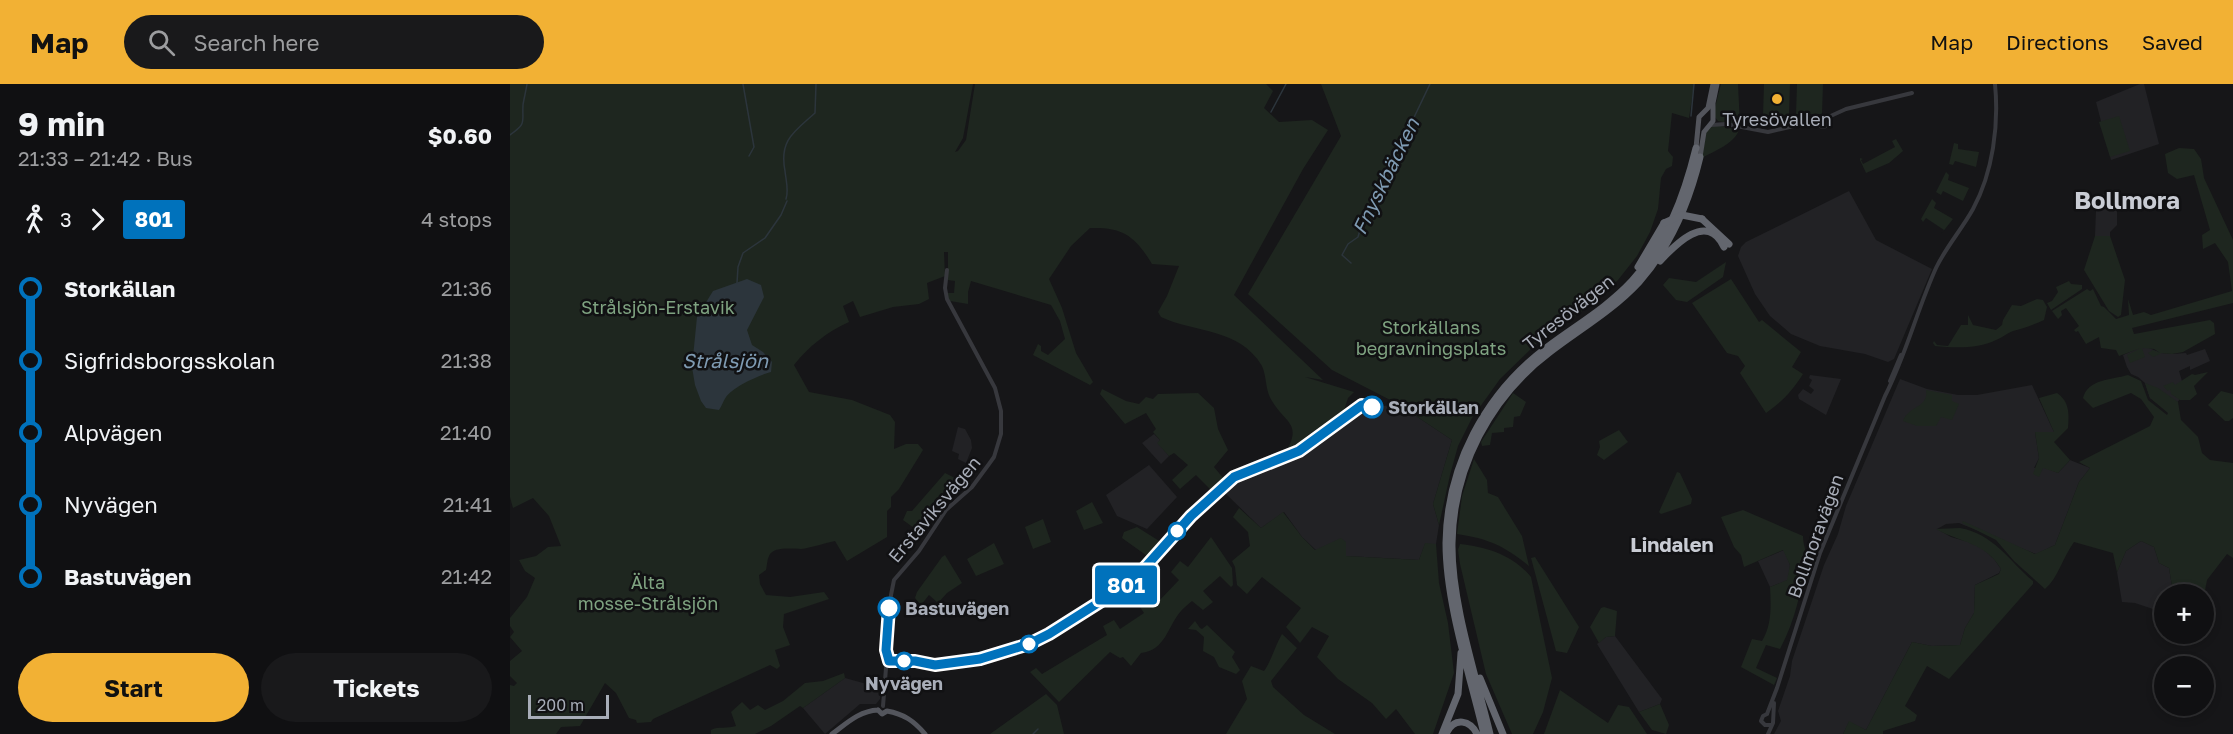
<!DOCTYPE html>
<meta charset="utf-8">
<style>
body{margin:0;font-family:"Golos Text",sans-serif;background:#19191b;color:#f1f3f6;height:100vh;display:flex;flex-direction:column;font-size:22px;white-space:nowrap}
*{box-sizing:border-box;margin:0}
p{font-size:20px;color:#9c9d9f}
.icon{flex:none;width:33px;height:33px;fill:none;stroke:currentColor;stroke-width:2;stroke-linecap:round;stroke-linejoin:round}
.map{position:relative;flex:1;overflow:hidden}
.drawer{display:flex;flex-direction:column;background:#101012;width:510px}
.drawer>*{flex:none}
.badge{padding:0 12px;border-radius:4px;font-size:21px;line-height:39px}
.tools{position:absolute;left:1644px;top:500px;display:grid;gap:12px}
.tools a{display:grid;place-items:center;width:60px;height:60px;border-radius:50%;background:#101012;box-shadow:0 3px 9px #0003,0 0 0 2px #303032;font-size:30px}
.scale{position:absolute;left:18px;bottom:15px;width:81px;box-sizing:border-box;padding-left:6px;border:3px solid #a8adb8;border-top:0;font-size:16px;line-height:21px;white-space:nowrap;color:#a8adb8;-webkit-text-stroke:4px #111113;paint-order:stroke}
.map>.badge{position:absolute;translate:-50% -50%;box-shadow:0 0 0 3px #fff}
.legs{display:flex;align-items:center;gap:9px;height:66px;padding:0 18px;font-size:20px}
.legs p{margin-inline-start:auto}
.head{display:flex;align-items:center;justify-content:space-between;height:102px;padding:0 18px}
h1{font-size:33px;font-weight:700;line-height:45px}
.primary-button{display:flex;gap:12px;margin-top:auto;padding:12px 18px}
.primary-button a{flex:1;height:69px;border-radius:36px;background:#f2b134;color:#111;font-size:24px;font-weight:700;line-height:69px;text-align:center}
.primary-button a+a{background:#19191b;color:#f1f3f6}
ul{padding:0 18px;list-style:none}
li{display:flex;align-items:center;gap:21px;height:72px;font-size:22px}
li i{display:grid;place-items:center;width:9px;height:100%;margin:0 8px;background:currentColor}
li i::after{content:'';width:15px;height:15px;margin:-8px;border:4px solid;border-radius:50%;background:#101012}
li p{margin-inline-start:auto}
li:first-child i{background:linear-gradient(#0000 50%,currentColor 0)}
li:last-child i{background:linear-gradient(currentColor 50%,#0000 0)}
header{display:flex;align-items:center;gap:36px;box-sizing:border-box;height:84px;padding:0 30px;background:#f2b134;color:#111}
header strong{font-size:28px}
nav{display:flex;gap:33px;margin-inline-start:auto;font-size:21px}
.search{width:420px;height:54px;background:#19191b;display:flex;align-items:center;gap:15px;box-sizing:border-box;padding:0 21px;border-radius:33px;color:#9c9d9f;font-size:22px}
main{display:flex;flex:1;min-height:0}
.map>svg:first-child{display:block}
.built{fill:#222225}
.green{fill:#1e261f}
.water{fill:#2c353c}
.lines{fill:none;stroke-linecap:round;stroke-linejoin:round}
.stream{stroke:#2c353c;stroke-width:1.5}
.minor{stroke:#37383d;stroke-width:4}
.major{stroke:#53555c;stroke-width:5}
.highway{stroke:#63666e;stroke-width:7}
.highway-bridge{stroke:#63666e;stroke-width:7}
.line-1-casing{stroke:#fff;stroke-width:14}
.line-1{stroke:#0072bc;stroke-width:9}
.poi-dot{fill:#f2b134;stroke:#111113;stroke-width:2}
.stop-1-dot{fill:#fff;stroke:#0072bc;stroke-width:3}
.labels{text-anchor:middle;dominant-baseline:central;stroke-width:5;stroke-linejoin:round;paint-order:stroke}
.poi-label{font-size:18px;fill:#a8adb8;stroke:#111113}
.park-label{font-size:18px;fill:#7fa381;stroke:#111113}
.street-label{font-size:18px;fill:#a8adb8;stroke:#111113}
.stop-label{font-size:18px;font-weight:bold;fill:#a8adb8;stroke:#111113;text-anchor:start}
.water-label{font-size:20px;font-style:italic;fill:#7f9bb3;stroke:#111113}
.neighbourhood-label{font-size:20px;font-weight:bold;fill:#c9ccd4;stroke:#111113}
.district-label{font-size:24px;font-weight:bold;fill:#c9ccd4;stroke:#111113}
</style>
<header>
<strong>Map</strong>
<div class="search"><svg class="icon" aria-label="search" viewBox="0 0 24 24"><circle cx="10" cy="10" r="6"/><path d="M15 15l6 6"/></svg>Search here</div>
<nav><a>Map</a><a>Directions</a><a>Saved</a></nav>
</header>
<main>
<section class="drawer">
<div class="head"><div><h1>9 min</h1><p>21:33 – 21:42 · Bus</p></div><b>$0.60</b></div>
<div class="legs"><svg class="icon" aria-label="walk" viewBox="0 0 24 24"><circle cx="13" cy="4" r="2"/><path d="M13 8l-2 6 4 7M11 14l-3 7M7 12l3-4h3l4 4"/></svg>3<svg class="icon" aria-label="forward" viewBox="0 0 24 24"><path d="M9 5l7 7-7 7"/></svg><b class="badge" style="background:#0072bc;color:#fff">801</b><p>4 stops</p></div>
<ul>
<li><i style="color:#0072bc"></i><b>Storkällan</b><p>21:36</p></li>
<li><i style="color:#0072bc"></i><span>Sigfridsborgsskolan</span><p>21:38</p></li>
<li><i style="color:#0072bc"></i><span>Alpvägen</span><p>21:40</p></li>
<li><i style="color:#0072bc"></i><span>Nyvägen</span><p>21:41</p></li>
<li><i style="color:#0072bc"></i><b>Bastuvägen</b><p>21:42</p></li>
</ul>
<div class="primary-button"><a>Start</a><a>Tickets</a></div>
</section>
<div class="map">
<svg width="1723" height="650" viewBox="0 0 1723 650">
<rect width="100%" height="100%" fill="#161618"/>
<path class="built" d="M 1630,0 L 1634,0 L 1649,60 L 1601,76 L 1586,18 Z
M 1339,107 L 1366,156 L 1422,185 L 1384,275 L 1378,278 L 1355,270 L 1310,262 L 1281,250 L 1260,232 L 1245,210 L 1228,172 L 1231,163 L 1236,158 Z
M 1604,107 L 1607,114 L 1607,141 L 1600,148 L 1600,152 L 1585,152 L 1586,126 L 1590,125 L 1592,121 L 1589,120 L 1591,111 Z
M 1629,264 L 1639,264 L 1651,269 L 1662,270 L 1676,269 L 1677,271 L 1695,265 L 1700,277 L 1680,286 L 1680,282 L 1669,287 L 1672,297 L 1662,310 L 1670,315 L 1659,328 L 1640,314 L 1635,299 L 1628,293 L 1621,290 L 1617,283 L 1613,271 Z
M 1300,291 L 1331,295 L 1316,331 L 1289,315 L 1288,311 L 1293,305 L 1301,310 L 1304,306 L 1299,302 L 1302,296 L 1299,294 Z
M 1390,295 L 1417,305 L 1448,311 L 1467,311 L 1522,301 L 1544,348 L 1525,348 L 1529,374 L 1524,384 L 1533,383 L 1548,389 L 1560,376 L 1580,384 L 1569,398 L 1545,461 L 1526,470 L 1449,439 L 1436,440 L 1427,445 L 1441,453 L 1469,461 L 1484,475 L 1491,485 L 1489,489 L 1465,501 L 1464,529 L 1455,544 L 1450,561 L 1422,562 L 1402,558 L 1356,646 L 1339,638 L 1333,650 L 1264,650 L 1271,637 L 1268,627 L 1280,592 L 1282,577 L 1314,481 L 1328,450 L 1336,422 Z
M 888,320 L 942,356 L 923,420 L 929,441 L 926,460 L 915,460 L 909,476 L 836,472 L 806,466 L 792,453 L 774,428 L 751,444 L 714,408 L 730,391 L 777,375 L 798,364 L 852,325 Z
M 448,343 L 455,345 L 461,356 L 462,364 L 456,379 L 448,375 L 449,370 L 442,367 Z
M 644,350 L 650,356 L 648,359 L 659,372 L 651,380 L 632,359 Z
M 639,381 L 667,413 L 637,445 L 607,432 L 596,411 Z
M 1631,457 L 1644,463 L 1649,479 L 1659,484 L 1662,502 L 1655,505 L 1646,526 L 1625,519 L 1612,518 L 1607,488 L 1616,467 Z
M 1274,466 L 1280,481 L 1278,496 L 1260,503 L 1248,477 Z
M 1105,552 L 1152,615 L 1150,620 L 1129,628 L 1087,560 L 1096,553 Z
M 335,594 L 371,604 L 370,615 L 366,620 L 350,620 L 315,650 L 293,624 Z"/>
<path class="green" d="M 0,0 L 463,0 L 453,54 L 445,68 L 448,67 L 456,56 L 465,0 L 756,0 L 763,7 L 754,24 L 769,38 L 802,36 L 818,46 L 793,85 L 724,211 L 813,296 L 795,293 L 844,308 L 838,314 L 834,326 L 798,351 L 786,365 L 776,368 C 792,339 776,340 762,317 C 755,307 757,293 752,282 C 730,244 685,249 651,233 L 648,228 L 657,212 L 669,182 L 642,180 C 625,152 613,143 580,144 L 561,162 L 539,195 L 552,224 L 566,269 L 583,298 L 580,301 L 523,271 L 528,260 L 531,262 L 531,267 L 538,271 L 555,255 L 550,237 L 541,221 L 461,197 L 458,208 L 458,220 L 440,217 L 437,212 L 438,209 L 444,209 L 445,197 L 438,196 L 438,168 L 434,168 L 435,192 L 417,199 L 419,215 L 409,220 L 383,223 L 350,233 L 343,217 L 333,222 L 339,238 C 318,247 298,263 284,281 L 299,308 L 342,316 L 380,331 L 385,338 L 384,365 L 396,360 L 408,360 L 413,366 L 389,405 L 381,413 L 381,423 L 377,427 L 377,453 L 337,477 L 325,457 C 314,459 301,464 291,465 C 283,465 263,462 259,472 C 257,476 257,482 256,486 L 249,491 L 250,500 L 256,511 L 280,513 L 314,508 L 319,515 L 274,530 L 273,543 L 280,561 L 265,566 L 270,582 L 267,585 L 260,581 L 143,635 L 141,638 L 127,639 L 126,636 L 119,634 L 106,609 L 95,599 L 70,642 L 51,643 L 46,650 L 0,650 L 0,601 L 4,602 L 7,599 L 0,592 L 0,577 L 12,567 L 0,553 L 4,548 L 0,542 L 0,534 L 17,513 L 25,494 L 15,487 L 9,476 L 26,472 L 38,463 L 51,462 L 39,432 L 23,414 L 3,424 L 0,413 Z
M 811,0 L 1184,0 L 1179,34 L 1162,29 L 1158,67 L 1163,73 L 1162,82 L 1156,85 L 1151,94 L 1148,125 L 1140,148 L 1127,172 L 1108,196 L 1085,218 L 1028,258 L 990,295 L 962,334 L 948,362 L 940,391 L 929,441 L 923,420 L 942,356 L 888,320 L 822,286 L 738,210 L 831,52 Z
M 1211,0 L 1228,0 L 1230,41 L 1208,37 L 1203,31 Z
M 1254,0 L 1280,0 L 1279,31 L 1253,31 Z
M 1287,0 L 1313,0 L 1312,30 L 1286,30 Z
M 1609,32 L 1620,67 L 1600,73 L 1589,38 Z
M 1207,41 L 1229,46 C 1224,60 1204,67 1192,74 L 1197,44 Z
M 1386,55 L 1393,67 L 1379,79 L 1356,89 L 1350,76 L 1350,74 L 1353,75 L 1351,76 L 1353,80 L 1385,63 L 1382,57 Z
M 1444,59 L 1448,60 L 1448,65 L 1469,68 L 1466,83 L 1445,77 L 1443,81 L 1439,80 Z
M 1669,64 L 1684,65 L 1691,75 L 1694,94 L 1723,156 L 1723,219 L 1622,244 L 1624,250 L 1700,236 L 1704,239 L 1705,250 L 1673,268 L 1662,270 L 1651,269 L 1650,270 L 1643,273 L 1638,269 L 1643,266 L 1650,269 L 1644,265 L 1632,264 L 1635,273 L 1620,279 L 1617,271 L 1631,264 L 1609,272 L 1606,266 L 1591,264 L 1589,253 L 1576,260 L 1568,247 L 1566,248 L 1564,246 L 1569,242 L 1556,224 L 1551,227 L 1552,231 L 1548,235 L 1542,227 L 1577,205 L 1580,207 L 1583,205 L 1591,222 L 1594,223 L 1606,235 L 1619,231 L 1618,215 L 1623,231 L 1634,228 L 1641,231 L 1722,207 L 1718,178 L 1705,159 L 1693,165 L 1692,151 L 1700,146 L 1684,91 L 1667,95 L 1658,89 L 1655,70 Z
M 1436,88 L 1439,91 L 1438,96 L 1459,104 L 1453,117 L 1433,107 L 1431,111 L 1426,108 Z
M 1422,115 L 1426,119 L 1424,124 L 1443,135 L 1431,150 L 1434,146 L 1416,134 L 1413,138 L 1411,135 Z
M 1585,152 L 1600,152 L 1615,196 L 1611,231 L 1608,233 L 1599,227 L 1574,186 Z
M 1216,178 L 1213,193 L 1177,218 L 1166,216 L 1153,201 L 1159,194 L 1186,198 Z
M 1221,195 L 1249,238 L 1252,236 L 1291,268 L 1282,283 L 1293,290 C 1283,306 1272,318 1256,329 L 1230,289 L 1235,282 L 1228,272 L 1217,269 L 1182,219 Z
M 1559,197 L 1561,200 L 1572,201 L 1572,205 L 1541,226 L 1537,219 L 1542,217 L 1548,208 L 1546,203 Z
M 1527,215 L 1533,216 L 1537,223 L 1534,236 C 1523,241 1514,244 1503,247 C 1497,249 1492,254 1486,256 C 1468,265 1445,264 1425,262 L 1423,259 L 1424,257 L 1427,261 L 1438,262 L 1451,241 L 1458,241 L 1458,231 L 1463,241 L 1486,246 L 1492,241 L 1493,236 L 1502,221 L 1511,222 Z
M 1698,288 L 1684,302 L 1687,310 L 1680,316 L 1670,316 L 1661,310 L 1660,305 L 1658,307 L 1653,302 L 1663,298 L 1665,301 L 1682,290 L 1685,291 Z
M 1618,291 L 1631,297 L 1638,316 L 1657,331 L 1658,329 L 1640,314 L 1635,299 L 1648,304 L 1668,318 L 1671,336 L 1688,353 L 1692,369 L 1700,376 L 1723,379 L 1723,474 L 1717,470 L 1697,496 L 1694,512 L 1694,510 L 1669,510 L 1655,505 L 1662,502 L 1659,484 L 1649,479 L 1644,463 L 1631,457 L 1616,467 L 1607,488 L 1603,469 L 1564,458 C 1553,473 1548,494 1535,505 L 1504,477 L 1486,456 L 1452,439 L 1453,437 L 1525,470 L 1545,461 L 1569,398 L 1580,384 L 1569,378 L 1640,342 L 1644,333 L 1631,315 L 1621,309 L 1583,324 L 1573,314 C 1578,295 1601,296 1618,291 Z
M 592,305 L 616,317 L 629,320 L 636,313 L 643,315 L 648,310 L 688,309 L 704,324 L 708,345 L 718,366 L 704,383 L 714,395 L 703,408 L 686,391 L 670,405 L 662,396 L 678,381 L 664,369 L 659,372 L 647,359 L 650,356 L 643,348 L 646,345 L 636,329 L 615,340 L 590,310 Z
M 1416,306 L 1442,311 L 1442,317 L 1449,320 L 1442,336 L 1431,333 L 1426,342 L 1407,342 L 1393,337 C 1398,322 1419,324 1416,306 Z
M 1711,307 L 1723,310 L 1723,334 L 1719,337 L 1715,337 L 1698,321 Z
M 1003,309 L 1016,318 L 1010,332 L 1004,333 L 1003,343 L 994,344 L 994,348 L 982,349 L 980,361 L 972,362 L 971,358 Z
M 1547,309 C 1560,318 1559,330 1558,344 L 1544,358 L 1560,376 L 1548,389 L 1533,384 L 1529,393 L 1523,390 L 1529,374 L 1525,348 L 1544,348 L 1529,314 Z
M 1109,346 L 1118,358 L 1094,376 L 1087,371 L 1090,363 L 1089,357 Z
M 964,375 L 977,396 L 978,409 L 988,413 L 1012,452 L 1019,482 C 994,462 980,455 947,450 L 952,412 Z
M 1167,388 L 1170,389 L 1182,415 L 1181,420 L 1151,430 L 1149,428 Z
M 435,389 L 445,394 L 404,444 L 393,436 L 397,427 L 402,427 Z
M 582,418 L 593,439 L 574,446 L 566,427 Z
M 729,424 L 751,444 L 773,428 L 792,453 L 805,466 L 831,454 L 836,458 L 836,472 L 909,476 L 915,459 L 926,460 L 929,499 L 938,539 L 944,589 L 923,650 L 905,650 L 886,625 L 876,635 L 862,619 L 828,595 L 807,573 L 819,552 L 802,543 L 790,559 L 776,543 L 791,524 L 752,493 L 737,510 L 727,501 L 725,483 L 722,477 L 740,462 L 738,448 L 723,433 Z
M 1233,426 L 1293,452 C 1293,461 1297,468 1296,475 C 1291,507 1286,535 1270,565 L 1256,561 L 1246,584 L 1267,594 L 1264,601 L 1231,583 L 1242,555 L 1252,557 C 1262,541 1261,522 1260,503 L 1277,496 L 1280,481 L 1273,466 L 1234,483 L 1231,471 L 1224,463 L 1211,433 Z
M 533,435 L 541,458 L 523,465 L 515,443 Z
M 627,443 L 654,460 L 640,474 L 612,454 L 614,448 Z
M 1450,444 C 1484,450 1499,477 1523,497 L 1523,500 L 1439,595 L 1417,582 L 1395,622 L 1407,631 L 1405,637 L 1373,647 L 1373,650 L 1333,650 L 1339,637 L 1356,646 L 1402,558 L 1422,562 L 1450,561 L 1455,544 L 1464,529 L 1465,501 L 1489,490 L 1491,485 C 1475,458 1451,459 1426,445 Z
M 701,453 L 722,484 L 723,501 L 721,503 L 710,492 L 693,507 L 703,518 L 693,526 L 682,517 C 678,520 674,524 671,527 C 657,543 656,566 631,569 L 621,582 L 613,573 L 610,574 L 600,568 L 549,618 L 520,588 L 526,584 L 532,590 L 597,551 L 593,542 L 604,536 L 610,545 L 634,529 L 628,520 L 640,511 L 648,518 L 669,496 L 661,488 L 670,477 L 678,483 Z
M 484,459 L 494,480 L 466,492 L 457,475 Z
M 950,460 C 977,463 1003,471 1021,493 L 1042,594 L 1033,628 L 1023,650 L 1002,650 L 976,590 L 950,480 L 948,466 Z
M 435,471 L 452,499 L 437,509 L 428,519 L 419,511 L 411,521 L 405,514 L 407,508 L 432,473 Z
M 1025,473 L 1069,543 L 1057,569 L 1046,567 L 1021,474 Z
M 1094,523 L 1107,527 L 1105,552 L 1096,553 L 1089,559 L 1080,543 L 1091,524 Z
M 685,537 L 690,544 L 692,545 L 697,541 L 725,568 L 722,573 L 730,586 L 726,590 L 709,583 L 704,573 L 693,567 L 694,553 L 686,546 L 678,545 Z
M 772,550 L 787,564 L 761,597 L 763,603 L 794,631 L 825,650 L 716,650 L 737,615 L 732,597 L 741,582 L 754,587 C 760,580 765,562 772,550 Z
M 334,589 L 335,594 L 293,624 L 290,622 L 261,642 L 245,650 L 201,650 L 201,646 C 208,642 218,645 226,642 L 221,628 L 232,618 L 240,626 L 248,621 L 255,626 L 273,617 L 295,599 L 313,597 Z
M 1050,606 L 1098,639 L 1108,621 L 1119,623 L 1137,650 L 1034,650 Z
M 536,610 L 547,621 L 554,650 L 480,650 Z
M 1150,620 L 1159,641 L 1156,650 L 1142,646 L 1129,628 Z"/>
<path class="water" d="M 237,195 L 251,201 L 254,213 L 237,246 L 242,261 L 253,268 L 262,278 L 261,288 C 249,291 223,303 216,313 C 213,317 212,322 209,326 L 196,324 L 191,317 L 185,301 L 182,283 L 187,233 L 203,207 Z"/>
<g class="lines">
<path class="stream" d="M 233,0 L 244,63 L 239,72
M 761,28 L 776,0
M 1181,32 L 1184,0
M 0,51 C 17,39 12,39 13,21 C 14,14 16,7 17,0
M 276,115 C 279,106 276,97 275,87 C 269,56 284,48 305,29 L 306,0
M 841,179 L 832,171 L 838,160 L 848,153 L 854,132 L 864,117 L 920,0
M 227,199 L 228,183 L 233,169 L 255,154 L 271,131 L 277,117
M 523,650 L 528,645"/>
<path class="minor" d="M 1314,35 L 1336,25 L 1402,9
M1309 39a4 4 0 1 1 8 0a4 4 0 1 1-8 0Z
M 1201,41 L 1216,40 L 1258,48 L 1310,36
M 1380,297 L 1391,271
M 379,577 C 399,574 418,582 438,580 C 500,575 568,540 616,501 C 642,480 659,447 685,429
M 373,622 L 376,584 L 379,577 L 376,566 L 381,511 L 384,496 L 409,467 L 436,426 L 462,403 L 479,380 L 484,373 L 491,350 L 491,327 L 485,304 L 437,215 L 435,204 L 437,186
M 1257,630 L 1267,604 L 1310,469 L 1375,312 C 1396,271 1407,226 1426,184 C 1436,163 1452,145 1463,125 C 1483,88 1489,41 1485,0
M 1257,630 L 1253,632 L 1251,637 L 1255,641 L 1261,641
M 1258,650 L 1263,639 L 1264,619"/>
<path class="major" d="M 1186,64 L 1189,33 L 1198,24 L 1203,0
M 1190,73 L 1194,48 L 1203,37 L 1203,19 L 1207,0
M 368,626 L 372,630 L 377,627 C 394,630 404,637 415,650
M 322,650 C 337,639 349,627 368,626"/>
<path class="highway" d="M 1192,135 L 1219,160
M 1150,177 C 1165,161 1197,127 1214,163
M 1128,183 L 1154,139
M 970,594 L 993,650
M 937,648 C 945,633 960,636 967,650
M 932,650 L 948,610 L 951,569
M 974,650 C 960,591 936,519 936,459 C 937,382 975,310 1036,264 C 1065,242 1097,224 1122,197 C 1157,158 1174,113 1186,64
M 980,650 C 966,592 941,518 942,459 C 943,384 980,313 1040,268 C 1070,245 1103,226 1129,198 C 1161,162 1179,119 1190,73"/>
<path class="highway-bridge" d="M 1154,139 L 1172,131 L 1192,135"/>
</g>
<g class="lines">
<defs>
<path id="line-1" d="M 379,524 L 376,566 L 379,577 L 405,577 L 425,581 L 470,575 L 519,560 L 539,550 L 615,502 L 630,489 L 681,432 L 724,393 L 789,367 L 852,321 L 862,323"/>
</defs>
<use href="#line-1" class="line-1-casing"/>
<use href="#line-1" class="line-1"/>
</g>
<circle class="poi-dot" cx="1267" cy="15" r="6"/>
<g class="stop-1-dot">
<circle cx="862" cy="323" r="10"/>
<circle cx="667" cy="447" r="8"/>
<circle cx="379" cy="524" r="10"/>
<circle cx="519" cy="560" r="8"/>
<circle cx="394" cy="577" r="8"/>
</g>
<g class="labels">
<g class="poi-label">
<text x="1267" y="35">Tyresövallen</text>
</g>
<g class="park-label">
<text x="148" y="223">Strålsjön-Erstavik</text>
<text x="921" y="243">Storkällans<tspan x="921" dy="21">begravningsplats</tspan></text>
<text x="138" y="498">Älta<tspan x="138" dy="21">mosse-Strålsjön</tspan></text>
</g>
<g class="street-label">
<text transform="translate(1058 228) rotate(-38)">Tyresövägen</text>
<text transform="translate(424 425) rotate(-50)">Erstaviksvägen</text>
<text transform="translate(1305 452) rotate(-70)">Bollmoravägen</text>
</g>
<g class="stop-label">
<text x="878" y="323">Storkällan</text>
<text x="395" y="524">Bastuvägen</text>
<text x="394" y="599" text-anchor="middle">Nyvägen</text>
</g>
<g class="water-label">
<text transform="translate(875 92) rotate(-64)">Fnyskbäcken</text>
<text x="215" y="276">Strålsjön</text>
</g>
<g class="neighbourhood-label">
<text x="1162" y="460">Lindalen</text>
</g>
<g class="district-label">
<text x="1617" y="115">Bollmora</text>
</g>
</g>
</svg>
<div class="tools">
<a>+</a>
<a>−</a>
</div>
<div class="scale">200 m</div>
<b class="badge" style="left:616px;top:501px;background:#0072bc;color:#fff">801</b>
</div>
</main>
